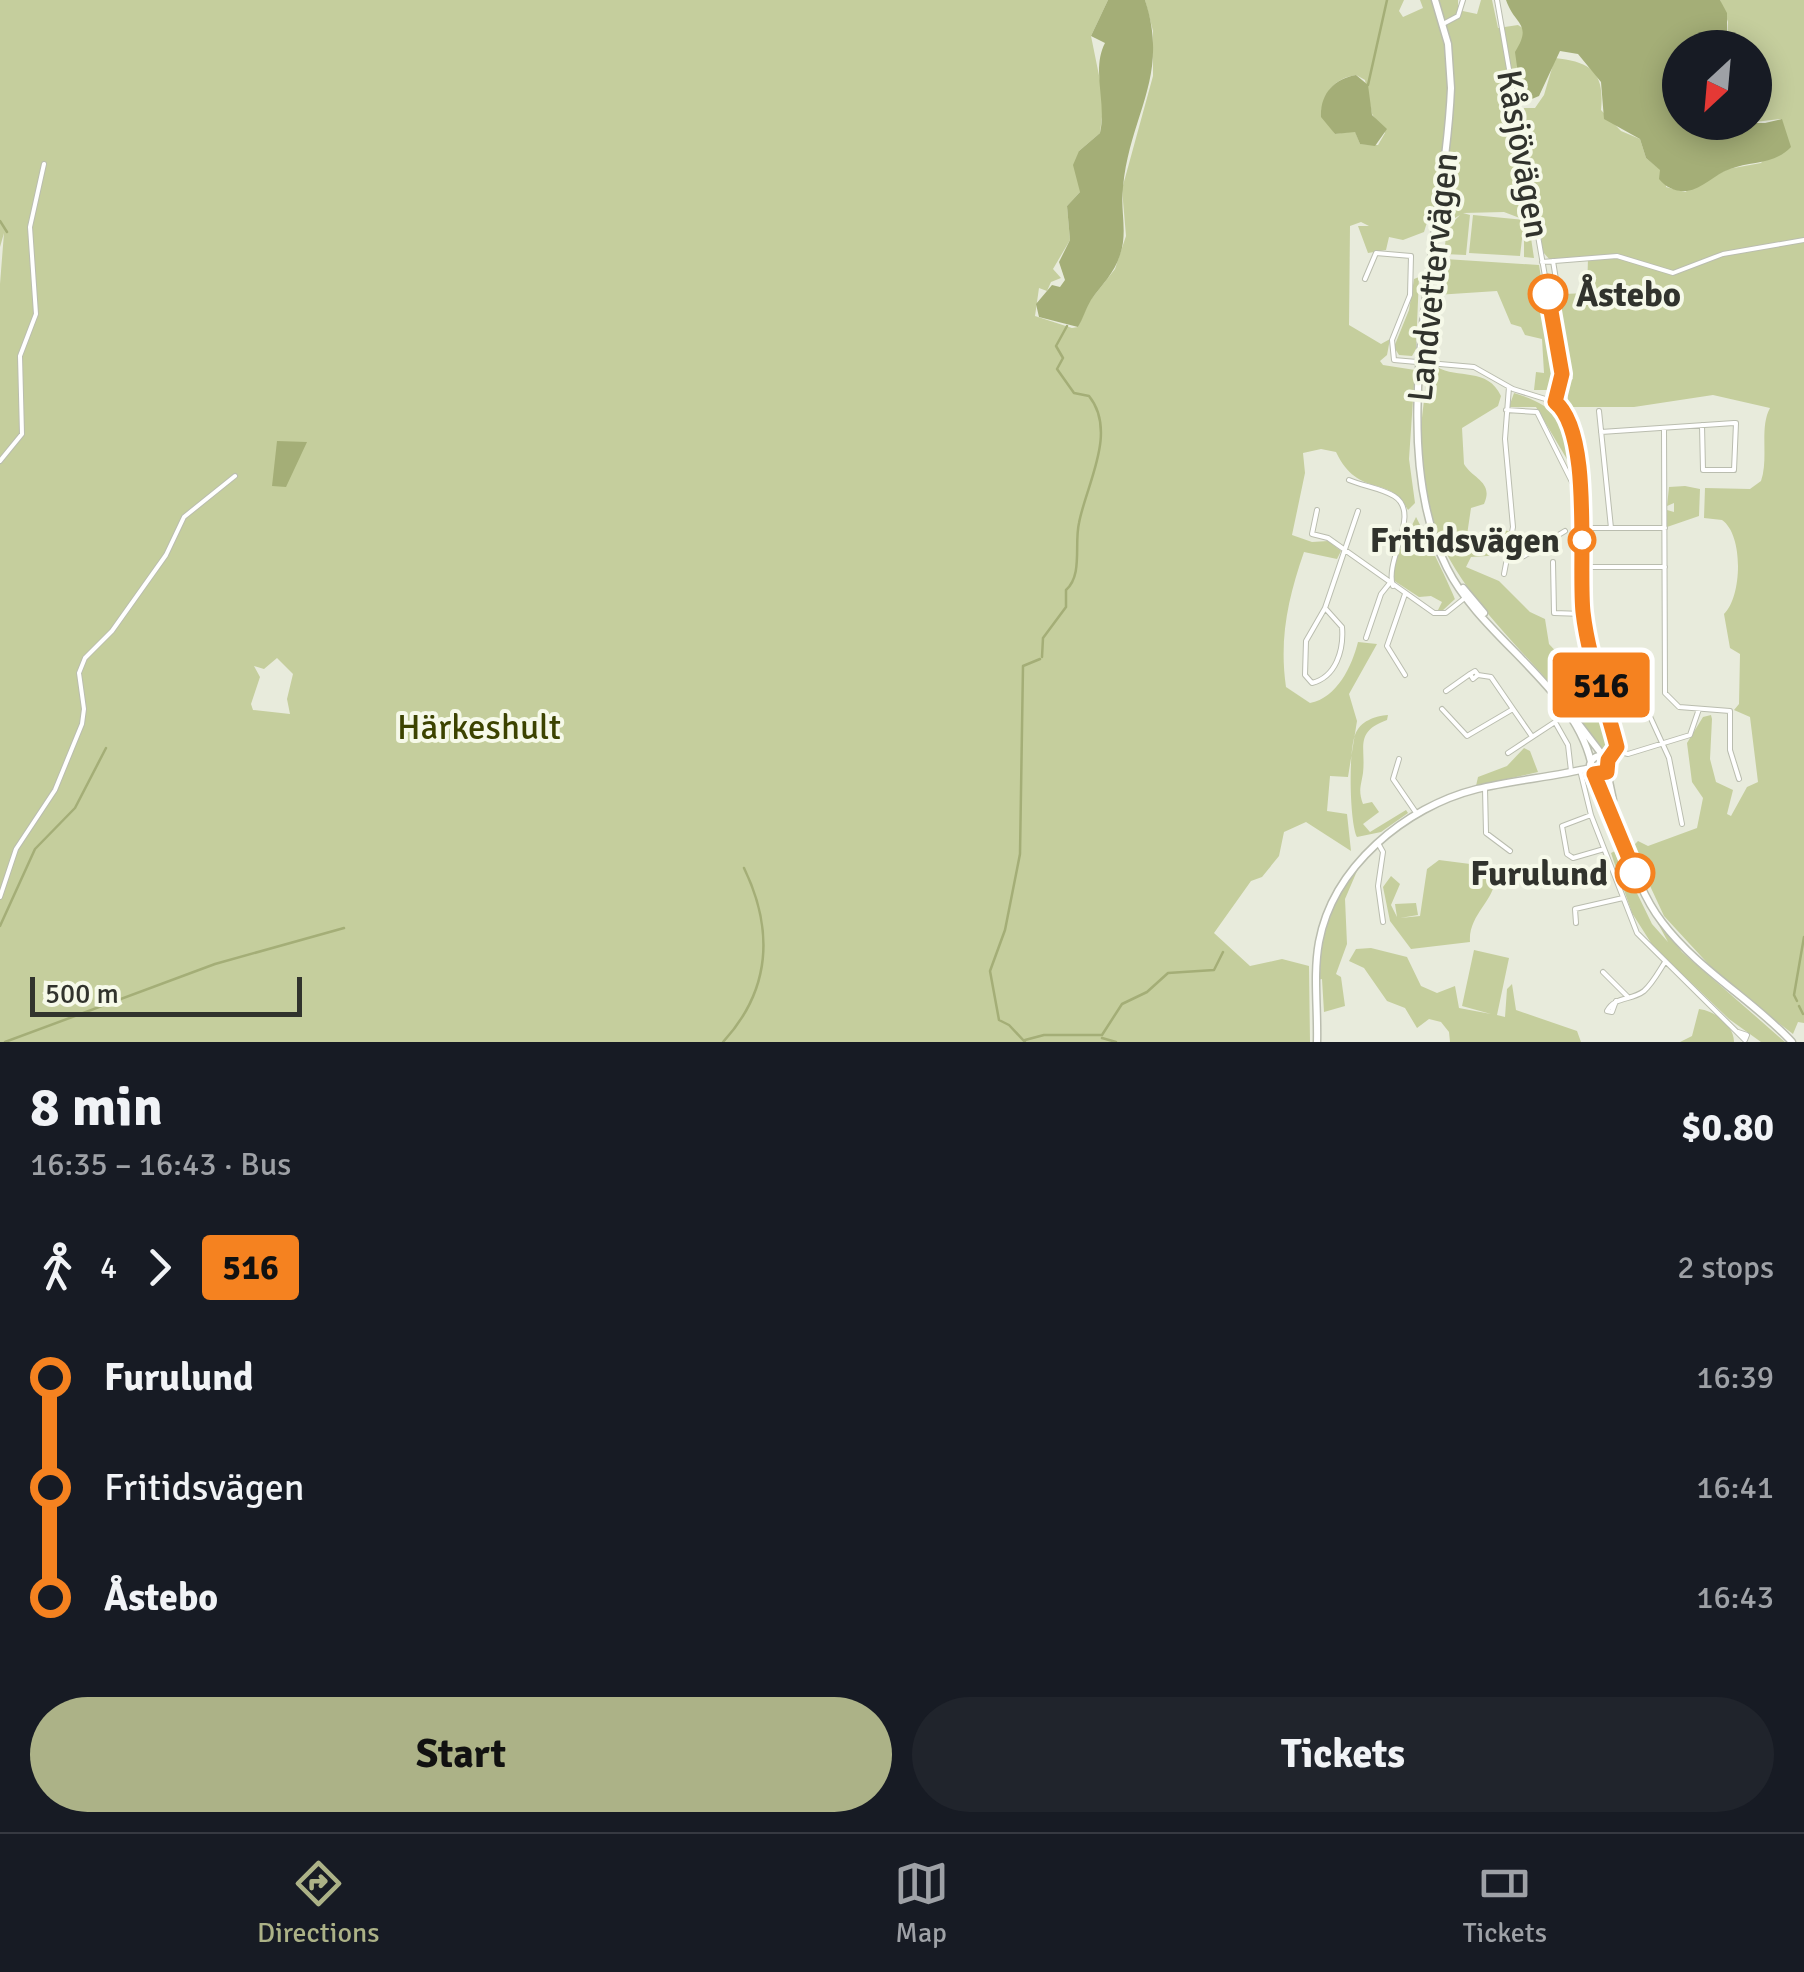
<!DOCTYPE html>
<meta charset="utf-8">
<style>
body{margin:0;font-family:Signika,sans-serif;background:#20242c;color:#f1f3f6;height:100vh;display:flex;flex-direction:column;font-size:38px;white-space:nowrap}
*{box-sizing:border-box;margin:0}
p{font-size:32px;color:#9ea1a6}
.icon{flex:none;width:55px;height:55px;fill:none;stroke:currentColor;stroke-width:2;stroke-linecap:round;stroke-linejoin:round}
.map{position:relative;height:1042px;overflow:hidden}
.side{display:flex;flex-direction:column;background:#171b24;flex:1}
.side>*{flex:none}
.badge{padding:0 20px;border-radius:8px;font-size:35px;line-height:65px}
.needle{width:65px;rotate:206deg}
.fabs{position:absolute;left:1662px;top:30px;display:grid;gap:20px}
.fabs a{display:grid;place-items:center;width:110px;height:110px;border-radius:50%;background:#171b24;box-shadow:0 5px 25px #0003;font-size:50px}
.scale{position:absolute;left:30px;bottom:25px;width:272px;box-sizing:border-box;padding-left:10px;border:5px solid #31332d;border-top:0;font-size:28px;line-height:35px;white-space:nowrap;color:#31332d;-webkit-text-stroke:8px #f6f9e9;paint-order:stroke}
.map>.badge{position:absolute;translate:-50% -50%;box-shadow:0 0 0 5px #fff}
.legs{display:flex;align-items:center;gap:15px;height:110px;padding:0 30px;font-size:32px}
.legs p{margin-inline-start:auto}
.head{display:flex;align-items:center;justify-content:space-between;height:170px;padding:0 30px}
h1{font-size:55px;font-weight:700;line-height:75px}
.primary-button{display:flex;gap:20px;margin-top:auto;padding:20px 30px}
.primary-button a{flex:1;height:115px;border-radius:60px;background:#acb287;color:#111;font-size:40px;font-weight:700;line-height:115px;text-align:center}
.primary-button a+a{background:#20242c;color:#f1f3f6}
ul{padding:0 30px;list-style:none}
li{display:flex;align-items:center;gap:35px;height:110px;font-size:38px}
li i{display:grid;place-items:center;width:15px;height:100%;margin:0 12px;background:currentColor}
li i::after{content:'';width:25px;height:25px;margin:-12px;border:8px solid;border-radius:50%;background:#171b24}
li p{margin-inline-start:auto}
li:first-child i{background:linear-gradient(#0000 50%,currentColor 0)}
li:last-child i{background:linear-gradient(currentColor 50%,#0000 0)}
.tab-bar{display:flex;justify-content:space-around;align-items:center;height:140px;border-top:2px solid #363941;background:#171b24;font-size:28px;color:#9ea1a6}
.tab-bar a{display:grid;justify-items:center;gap:5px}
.tab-bar .on{color:#acb287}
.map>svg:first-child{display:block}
.green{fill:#c5ce9d;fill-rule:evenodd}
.water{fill:#a4ae77}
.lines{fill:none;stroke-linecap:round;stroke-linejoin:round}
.stream{stroke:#a4ae77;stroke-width:2.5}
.minor-casing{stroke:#babdaf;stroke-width:6}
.tertiary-casing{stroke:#babdaf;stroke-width:9}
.minor{stroke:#fff;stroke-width:4}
.tertiary{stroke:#fff;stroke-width:6}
.line-1-casing{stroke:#fff;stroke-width:22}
.line-1{stroke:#f58220;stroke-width:15}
.stop-1-dot{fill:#fff;stroke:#f58220;stroke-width:5}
.labels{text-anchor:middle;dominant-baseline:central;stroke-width:8;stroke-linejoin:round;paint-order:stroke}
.street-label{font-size:35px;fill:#31332d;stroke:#f6f9e9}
.stop-label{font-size:35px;font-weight:bold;fill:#31332d;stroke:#f6f9e9;text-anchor:end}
.park-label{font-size:35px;fill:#3c4300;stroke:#f6f9e9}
</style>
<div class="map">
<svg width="1804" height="1042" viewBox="0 0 1804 1042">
<rect width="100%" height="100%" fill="#e8ebdc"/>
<path class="green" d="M 0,0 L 1108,0 L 1091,36 L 1104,100 L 1100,133 L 1079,151 L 1080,192 L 1067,206 L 1070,240 L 1053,269 L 1061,278 L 1051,282 L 1047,291 L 1039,288 L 1035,316 L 1072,328 L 1078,327 L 1089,302 L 1115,269 L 1126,236 L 1122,189 L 1153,76 L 1153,31 L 1145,0 L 1404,0 L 1399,11 L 1403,17 L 1423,8 L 1420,0 L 1458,0 L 1458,10 L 1477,14 L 1481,0 L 1492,0 L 1498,28 L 1518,25 L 1524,29 C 1525,43 1515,55 1517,78 L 1507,77 L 1534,258 L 1524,257 L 1524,222 L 1520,256 L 1469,253 L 1473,215 L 1525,220 L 1504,212 L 1463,213 L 1470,215 L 1466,255 L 1444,254 L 1447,228 L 1460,215 L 1450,221 L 1428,219 L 1424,232 L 1403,240 L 1389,237 L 1386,250 L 1368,253 L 1358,226 L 1369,226 L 1361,222 L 1350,226 L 1349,325 L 1381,344 L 1390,339 L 1387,355 L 1380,361 L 1383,365 L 1415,370 L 1409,459 L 1415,503 L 1408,510 C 1390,473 1359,500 1336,452 L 1321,449 L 1303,453 L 1305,473 L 1292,535 L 1312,542 L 1328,541 L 1341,551 L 1337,559 L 1304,552 C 1288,598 1279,639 1286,687 L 1310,703 C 1337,698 1352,666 1358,642 L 1377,644 L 1349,694 L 1357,721 L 1348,777 L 1330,776 L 1327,811 L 1347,814 L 1351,851 L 1306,822 L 1284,832 L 1279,856 L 1262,877 L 1251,881 L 1214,933 L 1250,966 L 1282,959 L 1309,966 L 1310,1042 L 0,1042 L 0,284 L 4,233 L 0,247 ZM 1356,75 L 1365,80 L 1372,114 L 1385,133 L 1378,145 L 1360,144 L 1355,131 L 1335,134 L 1321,113 C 1324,92 1335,78 1356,75 ZM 277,658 L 293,674 L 287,699 L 290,714 L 253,710 L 251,704 L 260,677 L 254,666 L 264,669 Z
M 1720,0 L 1804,0 L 1804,1023 L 1798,1022 L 1793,1034 L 1723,980 L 1664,916 L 1632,847 L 1638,841 L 1648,846 L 1697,828 L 1703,798 L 1692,782 L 1687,743 L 1703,717 L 1711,715 L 1712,719 L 1710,759 L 1716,782 L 1733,790 L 1727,814 L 1731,816 L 1747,787 L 1758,782 L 1750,717 L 1734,710 L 1739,704 L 1740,654 L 1730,648 L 1724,614 C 1742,597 1744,535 1722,520 L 1704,518 L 1705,488 L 1750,489 L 1761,481 C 1769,458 1759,428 1770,408 L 1713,395 L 1634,407 L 1569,407 L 1566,383 L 1573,379 L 1559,307 L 1564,294 L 1587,293 L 1588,258 L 1550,260 L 1543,252 L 1523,113 L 1524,108 L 1535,108 L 1544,95 L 1555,58 C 1589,62 1605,70 1601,110 L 1621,131 L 1640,139 L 1646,158 L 1657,167 L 1661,164 L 1659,139 L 1664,131 L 1684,141 L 1685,151 L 1667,174 L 1666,187 L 1685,192 L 1728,169 L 1761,163 L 1785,135 L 1781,119 L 1755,122 L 1755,48 L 1727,47 L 1728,22 Z
M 1445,259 L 1539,265 L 1556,371 L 1551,390 L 1534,390 L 1536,372 L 1544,373 L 1542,339 L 1525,335 L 1521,327 L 1511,324 L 1497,291 L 1436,295 Z
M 1419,277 L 1416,349 L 1412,356 L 1399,355 L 1394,347 L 1409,310 L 1414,279 Z
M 1437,367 C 1457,379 1488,367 1501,396 L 1498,406 L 1462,428 L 1464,464 C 1473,479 1494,482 1484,504 L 1471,508 L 1467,535 L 1479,545 L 1499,530 L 1509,531 L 1508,550 L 1503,555 L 1471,557 L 1466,567 L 1499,581 L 1530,612 L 1545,619 L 1549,644 L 1562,658 L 1589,661 L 1612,750 L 1602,752 C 1591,738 1582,722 1571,708 C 1511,634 1437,579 1422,480 C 1416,446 1424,408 1427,373 Z
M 1514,393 C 1553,405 1572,422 1571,466 L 1536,407 L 1509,407 Z
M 1685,486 L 1700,489 L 1699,516 L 1667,527 L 1667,510 L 1674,512 L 1674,503 L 1667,506 L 1669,487 Z
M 1416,517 C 1420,524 1453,592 1455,599 L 1441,612 L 1438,610 L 1442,602 L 1431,596 L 1419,597 L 1393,580 L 1394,562 Z
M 1388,715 L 1387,720 C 1354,732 1366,747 1363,773 C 1361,786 1358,791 1363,804 L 1372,802 L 1379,812 L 1363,824 L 1370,832 L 1406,810 L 1408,813 L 1381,832 L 1357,837 C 1350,824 1348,754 1355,735 C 1360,721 1375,716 1388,715 Z
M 1524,748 L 1530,751 L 1538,772 L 1476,786 L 1478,777 L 1507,766 Z
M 1615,851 L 1620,867 L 1629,869 L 1650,909 L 1682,952 L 1785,1042 L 1761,1042 L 1729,1019 L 1653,946 L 1632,913 L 1623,887 L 1626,883 L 1633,885 L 1652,924 L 1668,942 L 1635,881 L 1620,880 L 1611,853 Z
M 1439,860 L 1478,865 L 1495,876 C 1496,901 1468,914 1470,942 L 1411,949 L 1390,921 L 1383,887 L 1391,876 L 1400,884 L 1391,905 L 1397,917 L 1395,904 L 1416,903 L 1418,915 L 1400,918 L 1420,916 L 1427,869 Z
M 1360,864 L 1345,899 L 1347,944 L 1336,974 L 1341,977 L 1345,1006 L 1324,1012 L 1322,979 L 1318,980 C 1321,934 1332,901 1360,864 Z
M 1371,948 L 1407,957 L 1421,986 L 1437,993 L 1455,986 L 1459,1008 L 1491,1014 L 1462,1006 L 1474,950 L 1509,958 L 1497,1015 L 1505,1017 L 1507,989 L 1512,984 L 1516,1010 L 1577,1031 L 1581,1042 L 1450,1042 L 1449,1032 L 1441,1022 L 1429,1019 L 1417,1028 L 1405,1008 L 1387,1001 L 1364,968 L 1349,961 L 1356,949 Z
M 1699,1009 C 1715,1011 1734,1025 1734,1042 L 1680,1042 L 1692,1036 Z"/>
<path class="water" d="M 1108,0 L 1145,0 C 1170,77 1130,114 1123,187 C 1120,211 1128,232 1120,255 C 1114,274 1102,284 1091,300 C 1086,308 1083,319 1078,327 L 1039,317 L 1036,304 L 1052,285 L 1060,287 L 1065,280 L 1059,262 L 1070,240 L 1067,206 L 1080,192 L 1073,165 L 1079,151 L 1100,133 C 1107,103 1091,70 1105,43 L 1091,36 Z
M 1506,0 L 1720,0 L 1727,13 L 1727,47 L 1680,48 L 1680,122 L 1765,123 L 1782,119 L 1791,147 C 1774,165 1751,161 1730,169 C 1715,174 1702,189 1687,191 C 1677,192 1666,188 1659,179 L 1660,170 L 1646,158 L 1640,139 L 1604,119 L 1601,82 L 1578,54 L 1560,51 L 1539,96 L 1522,103 L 1515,52 C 1533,23 1515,26 1506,0 Z
M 1356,75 L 1368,85 L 1372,115 L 1387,129 L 1375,146 L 1360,144 L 1355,132 L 1335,134 L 1321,117 C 1320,94 1334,79 1356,75 Z
M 277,441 L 307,442 L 286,487 L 272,486 Z"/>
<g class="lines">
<path class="stream" d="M 1368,85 L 1387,0
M 0,221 L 7,232
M 1042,657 L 1043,638 L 1066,607 L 1066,590 C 1083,575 1074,544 1079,523 C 1086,485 1118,432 1089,396 L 1074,393 L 1057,369 L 1063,358 L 1056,346 L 1067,326
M 0,926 L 35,849 L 75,808 L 106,748
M 1797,1001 L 1794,995 L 1804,937
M 1799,1006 L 1803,1014
M 1102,1038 L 1116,1042
M 1025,1040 L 1044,1035 L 1102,1035 L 1122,1004 L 1147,992 L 1168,973 L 1214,970 L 1223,952
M 5,1042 L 215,964 L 344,928
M 723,1042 C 771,990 774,930 744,868
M 1025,1042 L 1009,1025 L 999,1020 L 990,971 L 1005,930 L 1020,854 L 1023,666 L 1040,659"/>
<defs>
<path id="minor" d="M 1497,0 L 1562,374 L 1555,402
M 1443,24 L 1458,16 L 1463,0
M 1542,262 L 1617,256 L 1673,273 L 1723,254 L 1804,240
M 1365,279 L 1376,253 L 1411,256 L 1410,295 L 1392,340 L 1394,360 L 1474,367 L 1513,389 L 1555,402 L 1567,414 L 1581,491 L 1583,614 L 1617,751
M 1550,307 L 1559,298 L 1553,261
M 1506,410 L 1537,412 L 1573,484
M 1599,411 L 1611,528
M 1664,428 L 1665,693 L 1679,707 L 1730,711 L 1730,750 L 1739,779
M 1601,432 L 1734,423 L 1736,423 L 1734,470 L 1703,470 L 1702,425
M 0,461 L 22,434 L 20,356 L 36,314 L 30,227 L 44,164
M 1349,480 C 1363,486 1381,488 1394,496 C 1422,513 1384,560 1393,586
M 1317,510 L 1312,534 L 1328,538 L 1434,613 L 1446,613 L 1466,597
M 1582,528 L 1665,528
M 1507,560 L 1524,556 L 1565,531
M 1553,562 L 1554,613 L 1583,614
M 1585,567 L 1665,567
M 1504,574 L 1513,527 L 1505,439 L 1509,387
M 1325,608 L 1342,627 C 1344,650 1336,677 1312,683 L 1305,675 L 1306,641 L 1325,608 L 1358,511
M 1366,638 L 1381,594 L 1389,584
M 1475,671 L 1478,675 L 1473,679 L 1470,674 Z
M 1405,675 L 1387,646 L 1405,594
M 1478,675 L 1491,677 L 1513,709
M 1446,691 L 1470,674
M 1642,699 L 1669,758 L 1682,824
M 1442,709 L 1467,736 L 1513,709 L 1531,735
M 1617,751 L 1628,754 L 1690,735 L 1699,709
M 1508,753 L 1555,722 L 1568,745 L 1571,771
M 1399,759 L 1393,779 L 1417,814
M 1607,760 L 1617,751
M 1580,770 L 1591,815 L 1637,933 L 1745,1040 L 1747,1035 L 1738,1032
M 1485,788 L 1486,833 L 1510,851
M 1591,815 L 1562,826 L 1567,854 L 1573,858 L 1604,849
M 1378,843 L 1383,852 L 1378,886 L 1383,922
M 0,897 L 16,849 L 55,790 L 82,724 L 84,709 L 79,673 L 85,658 L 112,631 L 166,555 L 184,517 L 235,476
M 1576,923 L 1575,909 L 1623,898
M 1603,972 L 1628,997
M 1616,1001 L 1612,1012 L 1607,1011 C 1615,996 1631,1001 1644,991 C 1653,983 1659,971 1665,962"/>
<path id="tertiary" d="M 1435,0 L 1448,44 L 1451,88 C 1445,231 1381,438 1447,568 C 1481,637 1573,686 1591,762
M 1463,588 L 1484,613
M 1555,693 L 1604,757
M1590 766a10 10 0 1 1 20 0a10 10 0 1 1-20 0Z
M 1607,772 L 1613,800
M 1595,774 C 1624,820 1628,878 1662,922 C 1698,970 1752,999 1792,1042
M 1317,1042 C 1318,1009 1313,975 1319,942 C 1333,867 1405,807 1477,789 C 1514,780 1553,777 1590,768"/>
</defs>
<use href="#minor" class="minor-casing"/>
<use href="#tertiary" class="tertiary-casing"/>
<use href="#minor" class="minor"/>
<use href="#tertiary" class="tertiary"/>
</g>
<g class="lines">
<defs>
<path id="line-1" d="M 1548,294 L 1562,374 L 1555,402 C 1593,432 1578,565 1583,612 C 1588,657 1606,703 1617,747 L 1608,760 L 1607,772 L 1594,774 L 1635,873"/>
</defs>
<use href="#line-1" class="line-1-casing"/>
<use href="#line-1" class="line-1"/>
</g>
<g class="stop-1-dot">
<circle cx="1548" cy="294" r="18"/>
<circle cx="1582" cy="540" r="12"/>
<circle cx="1635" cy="873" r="18"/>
</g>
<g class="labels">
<g class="street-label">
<text transform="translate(1523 154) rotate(80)">Kåsjövägen</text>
<text transform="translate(1433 277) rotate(-84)">Landvettervägen</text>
</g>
<g class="stop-label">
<text x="1576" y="294" text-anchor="start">Åstebo</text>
<text x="1560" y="540">Fritidsvägen</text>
<text x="1608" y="873">Furulund</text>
</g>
<g class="park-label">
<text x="479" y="727">Härkeshult</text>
</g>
</g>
</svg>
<div class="fabs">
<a><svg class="needle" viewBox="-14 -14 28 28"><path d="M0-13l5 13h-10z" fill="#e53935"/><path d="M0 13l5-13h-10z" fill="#9ea1a6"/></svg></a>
</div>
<div class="scale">500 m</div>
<b class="badge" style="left:1601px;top:685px;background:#f58220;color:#111">516</b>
</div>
<section class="side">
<div class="head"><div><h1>8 min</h1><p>16:35 – 16:43 · Bus</p></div><b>$0.80</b></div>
<div class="legs"><svg class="icon" aria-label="walk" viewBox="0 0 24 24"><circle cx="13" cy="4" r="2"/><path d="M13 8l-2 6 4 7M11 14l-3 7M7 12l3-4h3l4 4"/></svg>4<svg class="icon" aria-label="forward" viewBox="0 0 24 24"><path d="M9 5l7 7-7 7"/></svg><b class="badge" style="background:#f58220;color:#111">516</b><p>2 stops</p></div>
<ul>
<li><i style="color:#f58220"></i><b>Furulund</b><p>16:39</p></li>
<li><i style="color:#f58220"></i><span>Fritidsvägen</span><p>16:41</p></li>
<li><i style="color:#f58220"></i><b>Åstebo</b><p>16:43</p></li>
</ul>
<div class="primary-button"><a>Start</a><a>Tickets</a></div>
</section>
<nav class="tab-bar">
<a class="on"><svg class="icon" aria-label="directions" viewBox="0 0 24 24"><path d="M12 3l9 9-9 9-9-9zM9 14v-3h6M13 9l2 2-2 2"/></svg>Directions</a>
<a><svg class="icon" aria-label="map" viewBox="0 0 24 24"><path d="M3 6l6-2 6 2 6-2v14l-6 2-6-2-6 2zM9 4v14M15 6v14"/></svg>Map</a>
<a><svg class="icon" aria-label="tickets" viewBox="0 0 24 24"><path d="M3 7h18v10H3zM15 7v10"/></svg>Tickets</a>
</nav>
